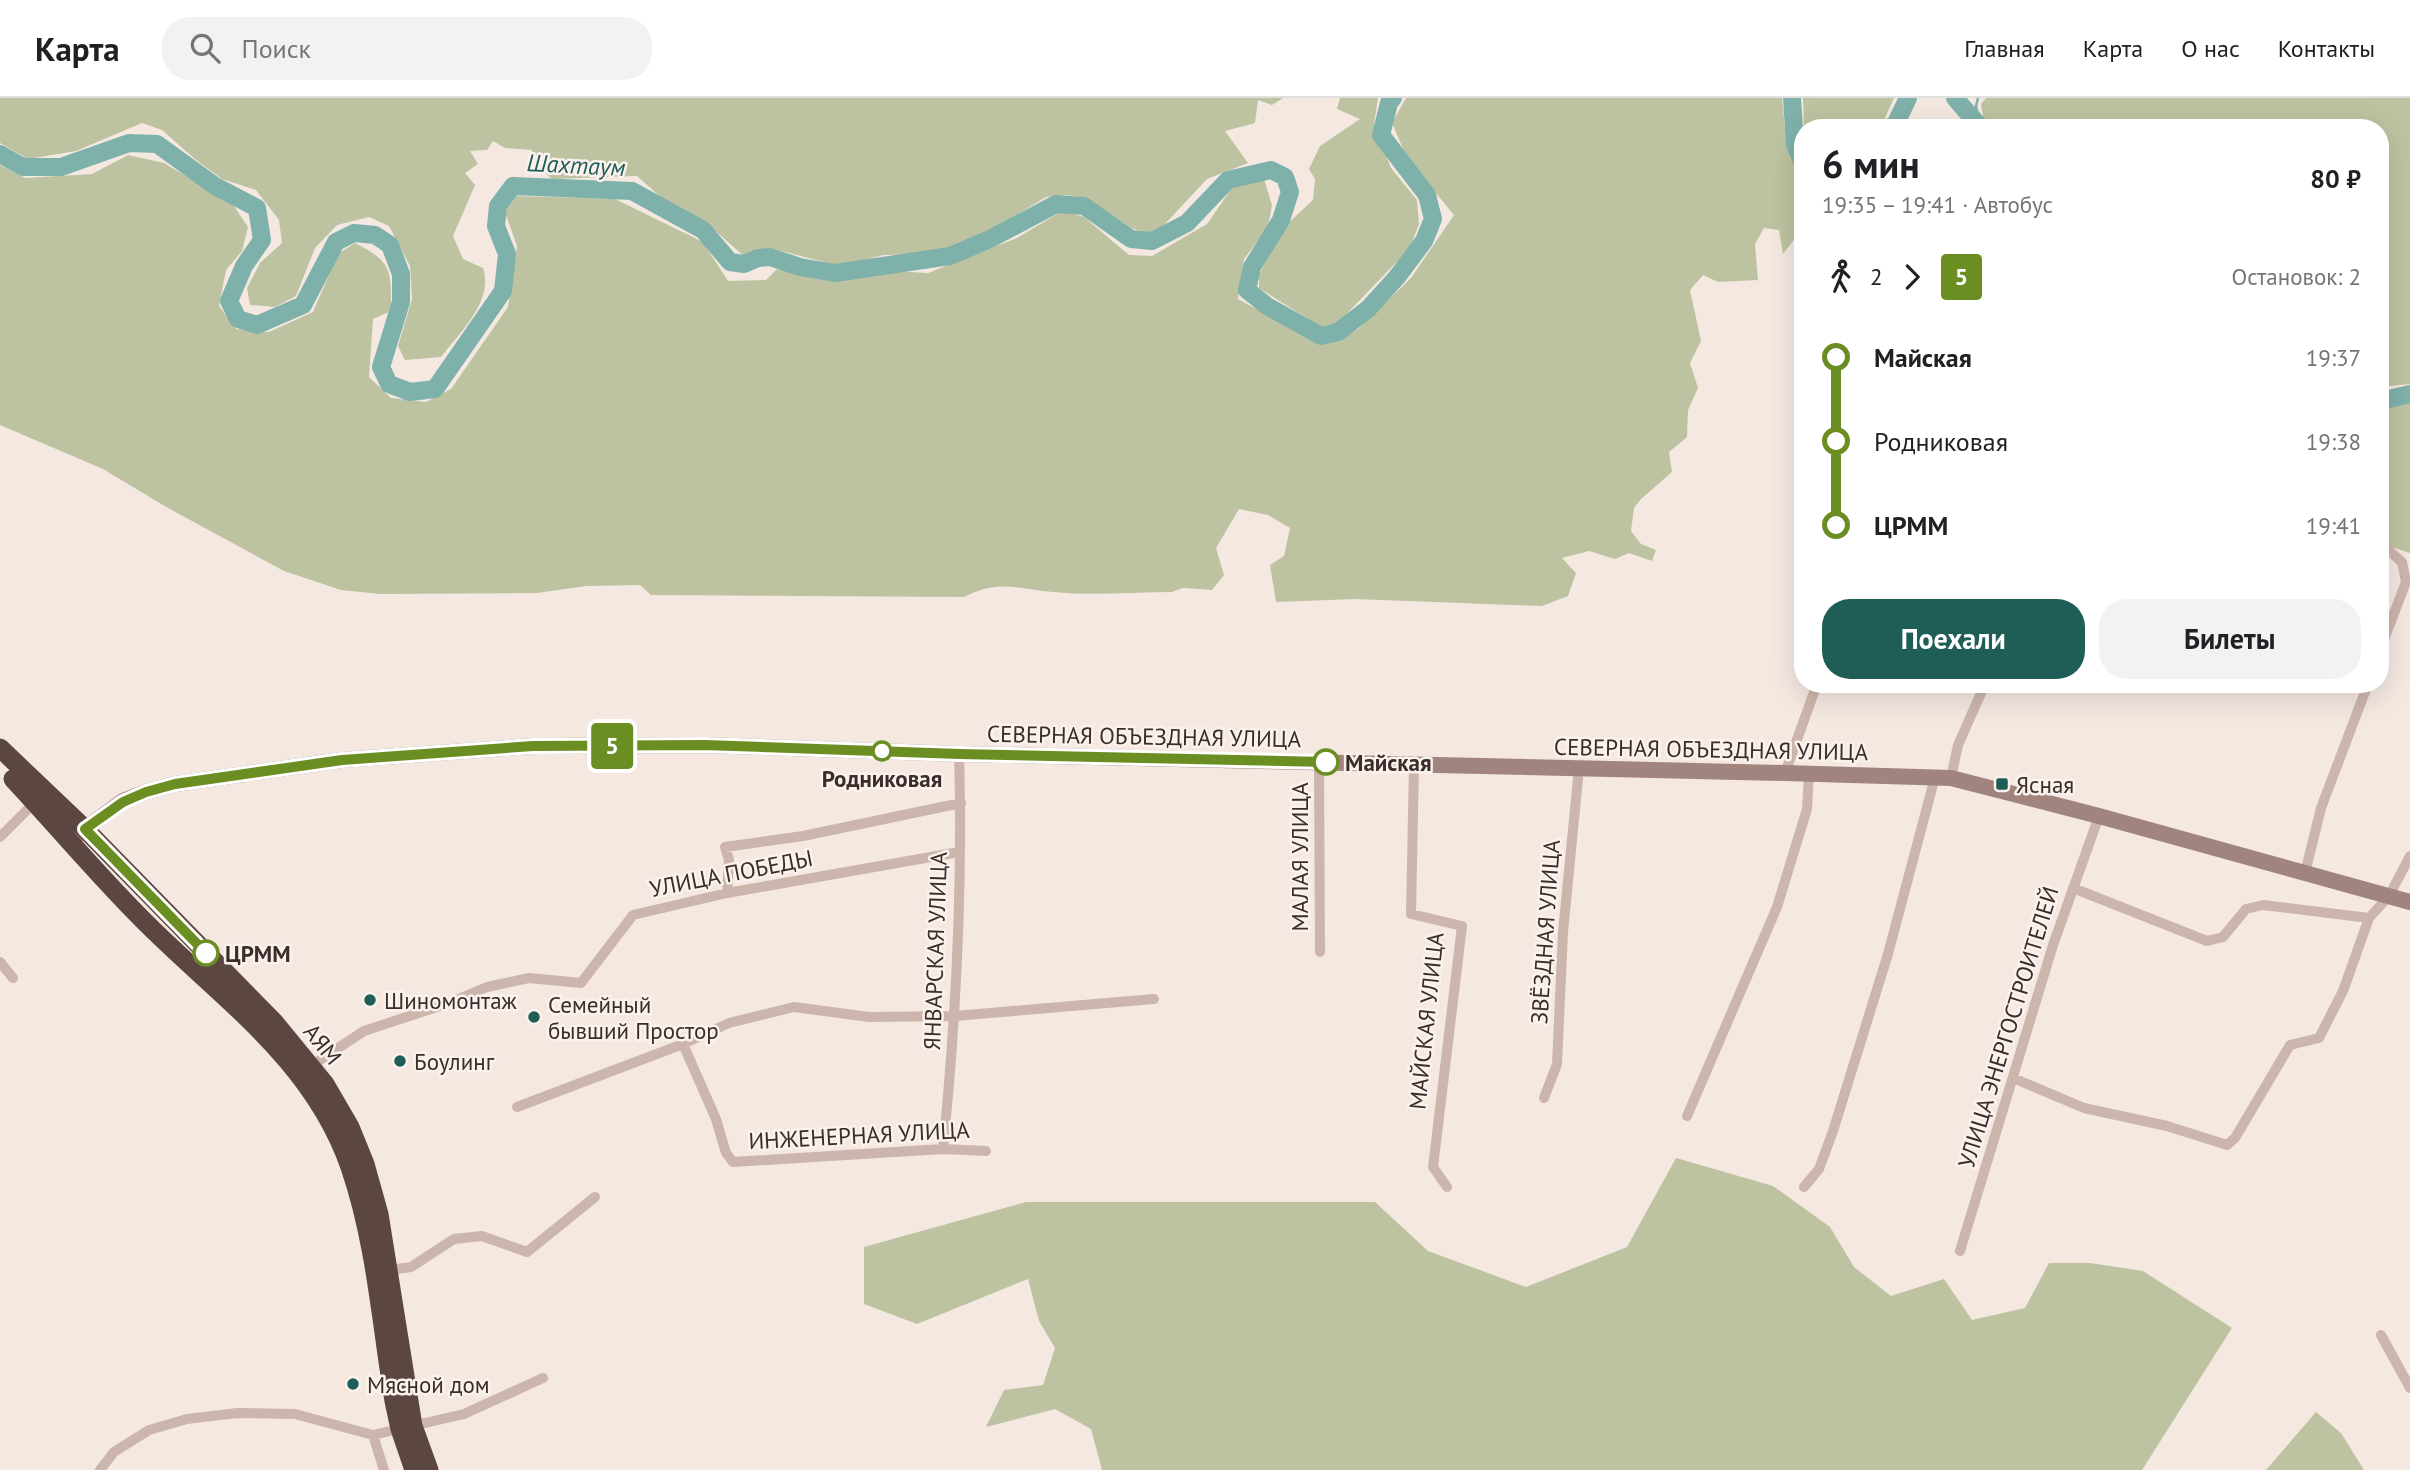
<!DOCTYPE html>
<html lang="ru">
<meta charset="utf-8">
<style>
body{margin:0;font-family:"PT Sans",sans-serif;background:#f2f2f2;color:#202124;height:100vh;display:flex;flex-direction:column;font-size:26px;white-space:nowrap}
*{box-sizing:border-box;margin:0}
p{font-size:23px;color:#757577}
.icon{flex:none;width:38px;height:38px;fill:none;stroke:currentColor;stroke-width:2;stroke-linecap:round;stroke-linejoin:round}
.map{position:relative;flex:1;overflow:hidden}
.details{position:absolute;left:1794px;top:21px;width:595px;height:574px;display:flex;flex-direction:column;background:#fff;border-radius:28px;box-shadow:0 7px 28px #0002}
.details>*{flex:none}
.badge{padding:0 14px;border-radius:5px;font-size:24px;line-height:46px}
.map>.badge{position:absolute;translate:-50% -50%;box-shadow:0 0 0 4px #fff}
.legs{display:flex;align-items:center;gap:10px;height:77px;padding:0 28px;font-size:23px}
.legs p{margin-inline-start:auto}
.headline{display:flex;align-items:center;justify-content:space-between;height:119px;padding:0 28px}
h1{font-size:38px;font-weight:600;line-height:52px}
.action{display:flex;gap:14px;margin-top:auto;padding:14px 28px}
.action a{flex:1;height:80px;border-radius:28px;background:#1f5d57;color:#fff;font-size:28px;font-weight:600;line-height:80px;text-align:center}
.action a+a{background:#f2f2f2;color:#202124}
ul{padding:0 28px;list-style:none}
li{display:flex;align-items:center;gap:24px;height:84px;font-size:26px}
li i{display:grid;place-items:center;width:10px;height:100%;margin:0 9px;background:currentColor}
li i::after{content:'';width:18px;height:18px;margin:-9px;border:5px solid;border-radius:50%;background:#fff}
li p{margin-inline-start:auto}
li:first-child i{background:linear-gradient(#0000 50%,currentColor 0)}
li:last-child i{background:linear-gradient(currentColor 50%,#0000 0)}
header{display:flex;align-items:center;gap:42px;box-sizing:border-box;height:98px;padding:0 35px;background:#fff;border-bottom:2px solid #e0e0e0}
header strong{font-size:33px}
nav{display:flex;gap:38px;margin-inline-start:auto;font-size:24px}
.search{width:490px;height:63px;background:#f2f2f2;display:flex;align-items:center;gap:18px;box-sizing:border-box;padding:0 24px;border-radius:28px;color:#757577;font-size:26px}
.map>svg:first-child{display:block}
.green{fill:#bdc3a0}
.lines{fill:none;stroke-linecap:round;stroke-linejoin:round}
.stream{stroke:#7fb1ab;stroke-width:2.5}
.river{stroke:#7fb1ab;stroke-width:18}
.street{stroke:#ccb5ac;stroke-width:10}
.secondary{stroke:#a0847d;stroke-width:16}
.highway{stroke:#5b4642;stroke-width:19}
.line-1-casing{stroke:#fff;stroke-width:16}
.line-1{stroke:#6b8e23;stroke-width:10}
.stop-1-dot{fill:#fff;stroke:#6b8e23;stroke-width:3.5}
.poi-dot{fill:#1f5d57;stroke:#fbf2ed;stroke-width:2.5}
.labels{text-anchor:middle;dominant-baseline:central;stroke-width:5;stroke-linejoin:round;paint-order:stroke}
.street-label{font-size:23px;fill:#3a2d2b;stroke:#fbf2ed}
.stop-label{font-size:23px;font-weight:bold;fill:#3a2d2b;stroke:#fbf2ed;text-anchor:start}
.poi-label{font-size:23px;fill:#3a2d2b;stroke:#fbf2ed;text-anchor:start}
.water-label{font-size:24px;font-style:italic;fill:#1f5d57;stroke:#fbf2ed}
</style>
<header>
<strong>Карта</strong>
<div class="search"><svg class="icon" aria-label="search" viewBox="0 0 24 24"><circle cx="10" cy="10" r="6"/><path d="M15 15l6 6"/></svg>Поиск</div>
<nav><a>Главная</a><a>Карта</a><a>О нас</a><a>Контакты</a></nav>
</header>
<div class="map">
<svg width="2410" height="1372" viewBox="0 0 2410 1372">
<rect width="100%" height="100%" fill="#f4e8e1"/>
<path class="green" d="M 0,0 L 1283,0 L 1272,7 L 1258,2 L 1255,25 L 1225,33 L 1248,65 L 1207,81 L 1164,127 L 1147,135 L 1131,130 L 1087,100 L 1066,97 L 1046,99 L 974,143 L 921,156 L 884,157 L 839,168 L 774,151 L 745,159 L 703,122 L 664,102 L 637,78 L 552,81 L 536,67 L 532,52 L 505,50 L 493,43 L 487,52 L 470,53 L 478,66 L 465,75 L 475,87 L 453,138 L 463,161 L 483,170 C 494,203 460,234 441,259 L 405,262 L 398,248 L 412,201 L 410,168 L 389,128 L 369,119 L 337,127 L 315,150 L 296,198 L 275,209 L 250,207 L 247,190 L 260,165 L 282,145 L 279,122 L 256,92 L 222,81 L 196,62 L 162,32 L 142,25 L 76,53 L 28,61 L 0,45 Z
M 1340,0 L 1378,0 L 1374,26 L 1391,70 L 1417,102 L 1419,126 L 1410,150 L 1335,228 L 1321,229 L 1259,190 L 1259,177 L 1284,129 L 1313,102 L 1315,81 L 1309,71 L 1320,48 L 1360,21 L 1337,11 Z
M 1406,0 L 1782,0 L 1787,52 L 1802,75 L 1802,131 L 1783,156 L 1779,132 L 1764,130 L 1755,146 L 1758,182 L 1718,184 L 1703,177 L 1690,192 L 1701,243 L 1690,265 L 1698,290 L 1688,312 L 1687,339 L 1669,354 L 1672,374 L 1641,401 L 1634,410 L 1631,433 L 1641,446 L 1656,452 L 1652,463 L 1629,455 L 1615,461 L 1589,453 L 1562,460 L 1576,475 L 1568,498 L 1542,508 L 1355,501 L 1276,504 L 1270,467 L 1284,458 L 1290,430 L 1268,417 L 1239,411 L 1216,450 L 1224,477 L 1212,492 L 1183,490 L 1172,494 C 1133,494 1092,498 1053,494 C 1017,491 999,481 964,499 L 651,497 L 640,487 L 586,488 L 537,495 L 380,496 L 341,492 L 284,473 L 168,410 L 103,371 L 0,327 L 0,67 L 25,80 L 92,76 L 128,57 L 164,65 L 232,105 L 248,129 L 242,153 L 226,172 L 219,208 L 236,231 L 269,234 L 313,214 L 338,156 L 355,145 C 393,164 391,173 391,213 L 373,221 L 369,279 L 391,300 L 426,304 L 451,291 L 508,209 L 517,148 L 505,114 L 517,98 L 615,101 L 703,144 L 728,183 L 766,182 L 777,171 L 817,179 L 892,173 L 928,175 L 1017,140 L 1062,113 L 1084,119 L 1129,157 L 1152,158 L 1207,126 L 1234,87 L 1264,81 L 1272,107 L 1268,129 L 1244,161 L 1238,201 L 1321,246 L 1358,231 L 1411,180 L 1454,117 L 1407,60 L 1392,25 Z
M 1803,0 L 1894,0 L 1885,20 L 1873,30 L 1804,30 Z
M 1986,0 L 2410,0 L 2410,286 L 2380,289 L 2380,30 L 1991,30 L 1983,18 L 1981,6 Z
M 2410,304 L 2410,455 L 2380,445 L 2380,311 Z
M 1676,1060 L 1773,1088 L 1830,1129 L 1854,1169 L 1891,1198 L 1944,1181 L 1972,1222 L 2025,1210 L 2049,1165 L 2090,1165 L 2143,1173 L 2232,1230 L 2142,1372 L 1102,1372 L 1091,1331 L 1055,1311 L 986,1329 L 1004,1292 L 1043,1287 L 1055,1250 L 1039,1223 L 1028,1181 L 917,1226 L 864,1206 L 864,1149 L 1026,1104 L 1375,1104 L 1428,1153 L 1526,1189 L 1627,1149 Z
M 2316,1314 L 2341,1335 L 2364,1372 L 2266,1372 Z"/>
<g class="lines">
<path class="stream" d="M 1978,0 L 1976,8 L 1980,28"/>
<path class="river" d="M 1792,0 L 1795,47 L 1802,63
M 1955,0 L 1981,30
M 1890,30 L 1896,25 L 1908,0
M 0,56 L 23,69 L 61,69 L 129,45 L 157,46 L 215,88 L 257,110 L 262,142 L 244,168 L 229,203 L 238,221 L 257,227 L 303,207 L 336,144 L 354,135 L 375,137 L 390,147 L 401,176 L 401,204 L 381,269 L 389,286 L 410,294 L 435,291 L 503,193 L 507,156 L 496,128 L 498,108 L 513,88 L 632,93 L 703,132 L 730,164 L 744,166 L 758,160 L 770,159 L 800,169 L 835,175 L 950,158 L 990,141 L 1056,106 L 1084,108 L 1131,141 L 1152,143 L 1187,125 L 1228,82 L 1271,72 L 1285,79 L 1290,94 L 1281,122 L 1252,169 L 1247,192 L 1267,208 L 1321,238 L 1338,234 L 1368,211 L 1397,179 L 1424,143 L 1433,121 L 1427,97 L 1381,37 L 1389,5 L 1393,0
M 2380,303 L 2410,296"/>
<path class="street" d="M 2380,448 L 2387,451 L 2402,464 L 2406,484 L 2380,552
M 1319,664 L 1320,854
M 1414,666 L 1411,816 L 1462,828 L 1433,1069 L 1447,1089
M 1785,675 L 1817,586
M 1951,680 L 1958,647 L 1985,586
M 0,739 L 35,704
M 2305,775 L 2321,710 L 2368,586
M 2073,790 L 2207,843 L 2223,839 L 2246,811 L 2263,807 L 2369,820
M 727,795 L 729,762 L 725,749 L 803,738 L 961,705
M 0,864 L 13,880
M 683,946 L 716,1021 L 726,1055 L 733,1064 L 943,1051 L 986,1053
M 311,968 L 364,933 L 449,905 L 487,889 L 529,880 L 581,885 L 633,817 L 727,795 L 959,754
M 2013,980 L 2084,1010 L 2167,1028 L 2227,1047 L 2235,1040 L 2290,947 L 2319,940 L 2343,893 L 2369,820 L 2389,798 L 2410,758
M 1544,1000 L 1557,966 L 1563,834 L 1579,670
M 517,1009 L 683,946 L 729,925 L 794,909 L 869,919 L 955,918 L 1154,901
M 1687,1018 L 1777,809 L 1807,711 L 1809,676
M 943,1051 C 956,921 963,788 959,656
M 1804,1089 L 1819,1071 L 1833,1033 L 1888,856 L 1935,679
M 1960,1153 L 2053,847 L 2099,718
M 390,1172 L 411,1169 L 454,1141 L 482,1138 L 527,1154 L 595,1099
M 2381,1237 L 2410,1290
M 373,1337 L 384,1372
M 100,1372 L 114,1354 L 149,1332 L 187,1321 L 237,1315 L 295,1316 L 373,1337 L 464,1316 L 543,1280"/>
<path class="secondary" d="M 69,743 L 123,703 L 146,694 L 175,686 L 342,662 L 533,648 L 704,647 L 959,656 L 1785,675 L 1951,680 L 2099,718 L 2410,804"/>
<path class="highway" d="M 0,650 L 85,731 L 275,925 L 325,986 L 350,1029 L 365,1066 L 379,1116 L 413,1328 L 429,1372
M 13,681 C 56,727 97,776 142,821 C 219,899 312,960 350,1069 C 376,1145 381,1225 394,1303 L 400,1331 L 414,1372"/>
</g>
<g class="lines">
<defs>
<path id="line-1" d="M 206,855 L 85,731 L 123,704 L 146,694 L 175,686 L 342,662 L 533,648 L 704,647 L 959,656 L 1326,664"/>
</defs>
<use href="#line-1" class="line-1-casing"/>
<use href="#line-1" class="line-1"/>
</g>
<g class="stop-1-dot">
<circle cx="882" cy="653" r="9"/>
<circle cx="1326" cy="664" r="12"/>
<circle cx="206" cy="855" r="12"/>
</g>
<g class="poi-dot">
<rect x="1995" y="679" width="14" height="14" rx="3.5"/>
<circle cx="370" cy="902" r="7"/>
<circle cx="534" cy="919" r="7"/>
<circle cx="400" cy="963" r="7"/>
<circle cx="353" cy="1286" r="7"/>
</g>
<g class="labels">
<g class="street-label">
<text transform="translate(1144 638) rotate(1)">СЕВЕРНАЯ ОБЪЕЗДНАЯ УЛИЦА</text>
<text transform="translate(1711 651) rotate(1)">СЕВЕРНАЯ ОБЪЕЗДНАЯ УЛИЦА</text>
<text transform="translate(1299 759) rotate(-90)">МАЛАЯ УЛИЦА</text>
<text transform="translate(731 775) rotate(-11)">УЛИЦА ПОБЕДЫ</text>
<text transform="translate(1545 834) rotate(-86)">ЗВЁЗДНАЯ УЛИЦА</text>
<text transform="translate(935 853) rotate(-88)">ЯНВАРСКАЯ УЛИЦА</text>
<text transform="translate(1426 923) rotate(-84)">МАЙСКАЯ УЛИЦА</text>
<text transform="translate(2008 929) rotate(-73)">УЛИЦА ЭНЕРГОСТРОИТЕЛЕЙ</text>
<text transform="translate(323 946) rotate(51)">АЯМ</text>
<text transform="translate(859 1037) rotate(-3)">ИНЖЕНЕРНАЯ УЛИЦА</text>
</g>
<g class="stop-label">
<text x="1345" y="664">Майская</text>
<text x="882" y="680" text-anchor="middle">Родниковая</text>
<text x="225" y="855">ЦРММ</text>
</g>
<g class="poi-label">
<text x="2016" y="686">Ясная</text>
<text x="384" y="902">Шиномонтаж</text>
<text x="548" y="906">Семейный<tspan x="548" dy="26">бывший Простор</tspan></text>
<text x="414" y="963">Боулинг</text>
<text x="367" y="1286">Мясной дом</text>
</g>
<g class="water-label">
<text transform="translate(576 67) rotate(3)">Шахтаум</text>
</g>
</g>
</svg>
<b class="badge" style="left:612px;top:648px;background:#6b8e23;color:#fff">5</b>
<section class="details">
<div class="headline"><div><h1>6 мин</h1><p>19:35 – 19:41 · Автобус</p></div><b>80 ₽</b></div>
<div class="legs"><svg class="icon" aria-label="walk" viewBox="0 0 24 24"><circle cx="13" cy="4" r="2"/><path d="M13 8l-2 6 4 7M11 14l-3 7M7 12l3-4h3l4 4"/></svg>2<svg class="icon" aria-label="forward" viewBox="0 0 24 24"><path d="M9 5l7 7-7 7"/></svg><b class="badge" style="background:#6b8e23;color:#fff">5</b><p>Остановок: 2</p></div>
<ul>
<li><i style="color:#6b8e23"></i><b>Майская</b><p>19:37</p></li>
<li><i style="color:#6b8e23"></i><span>Родниковая</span><p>19:38</p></li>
<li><i style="color:#6b8e23"></i><b>ЦРММ</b><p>19:41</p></li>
</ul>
<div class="action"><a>Поехали</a><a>Билеты</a></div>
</section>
</div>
